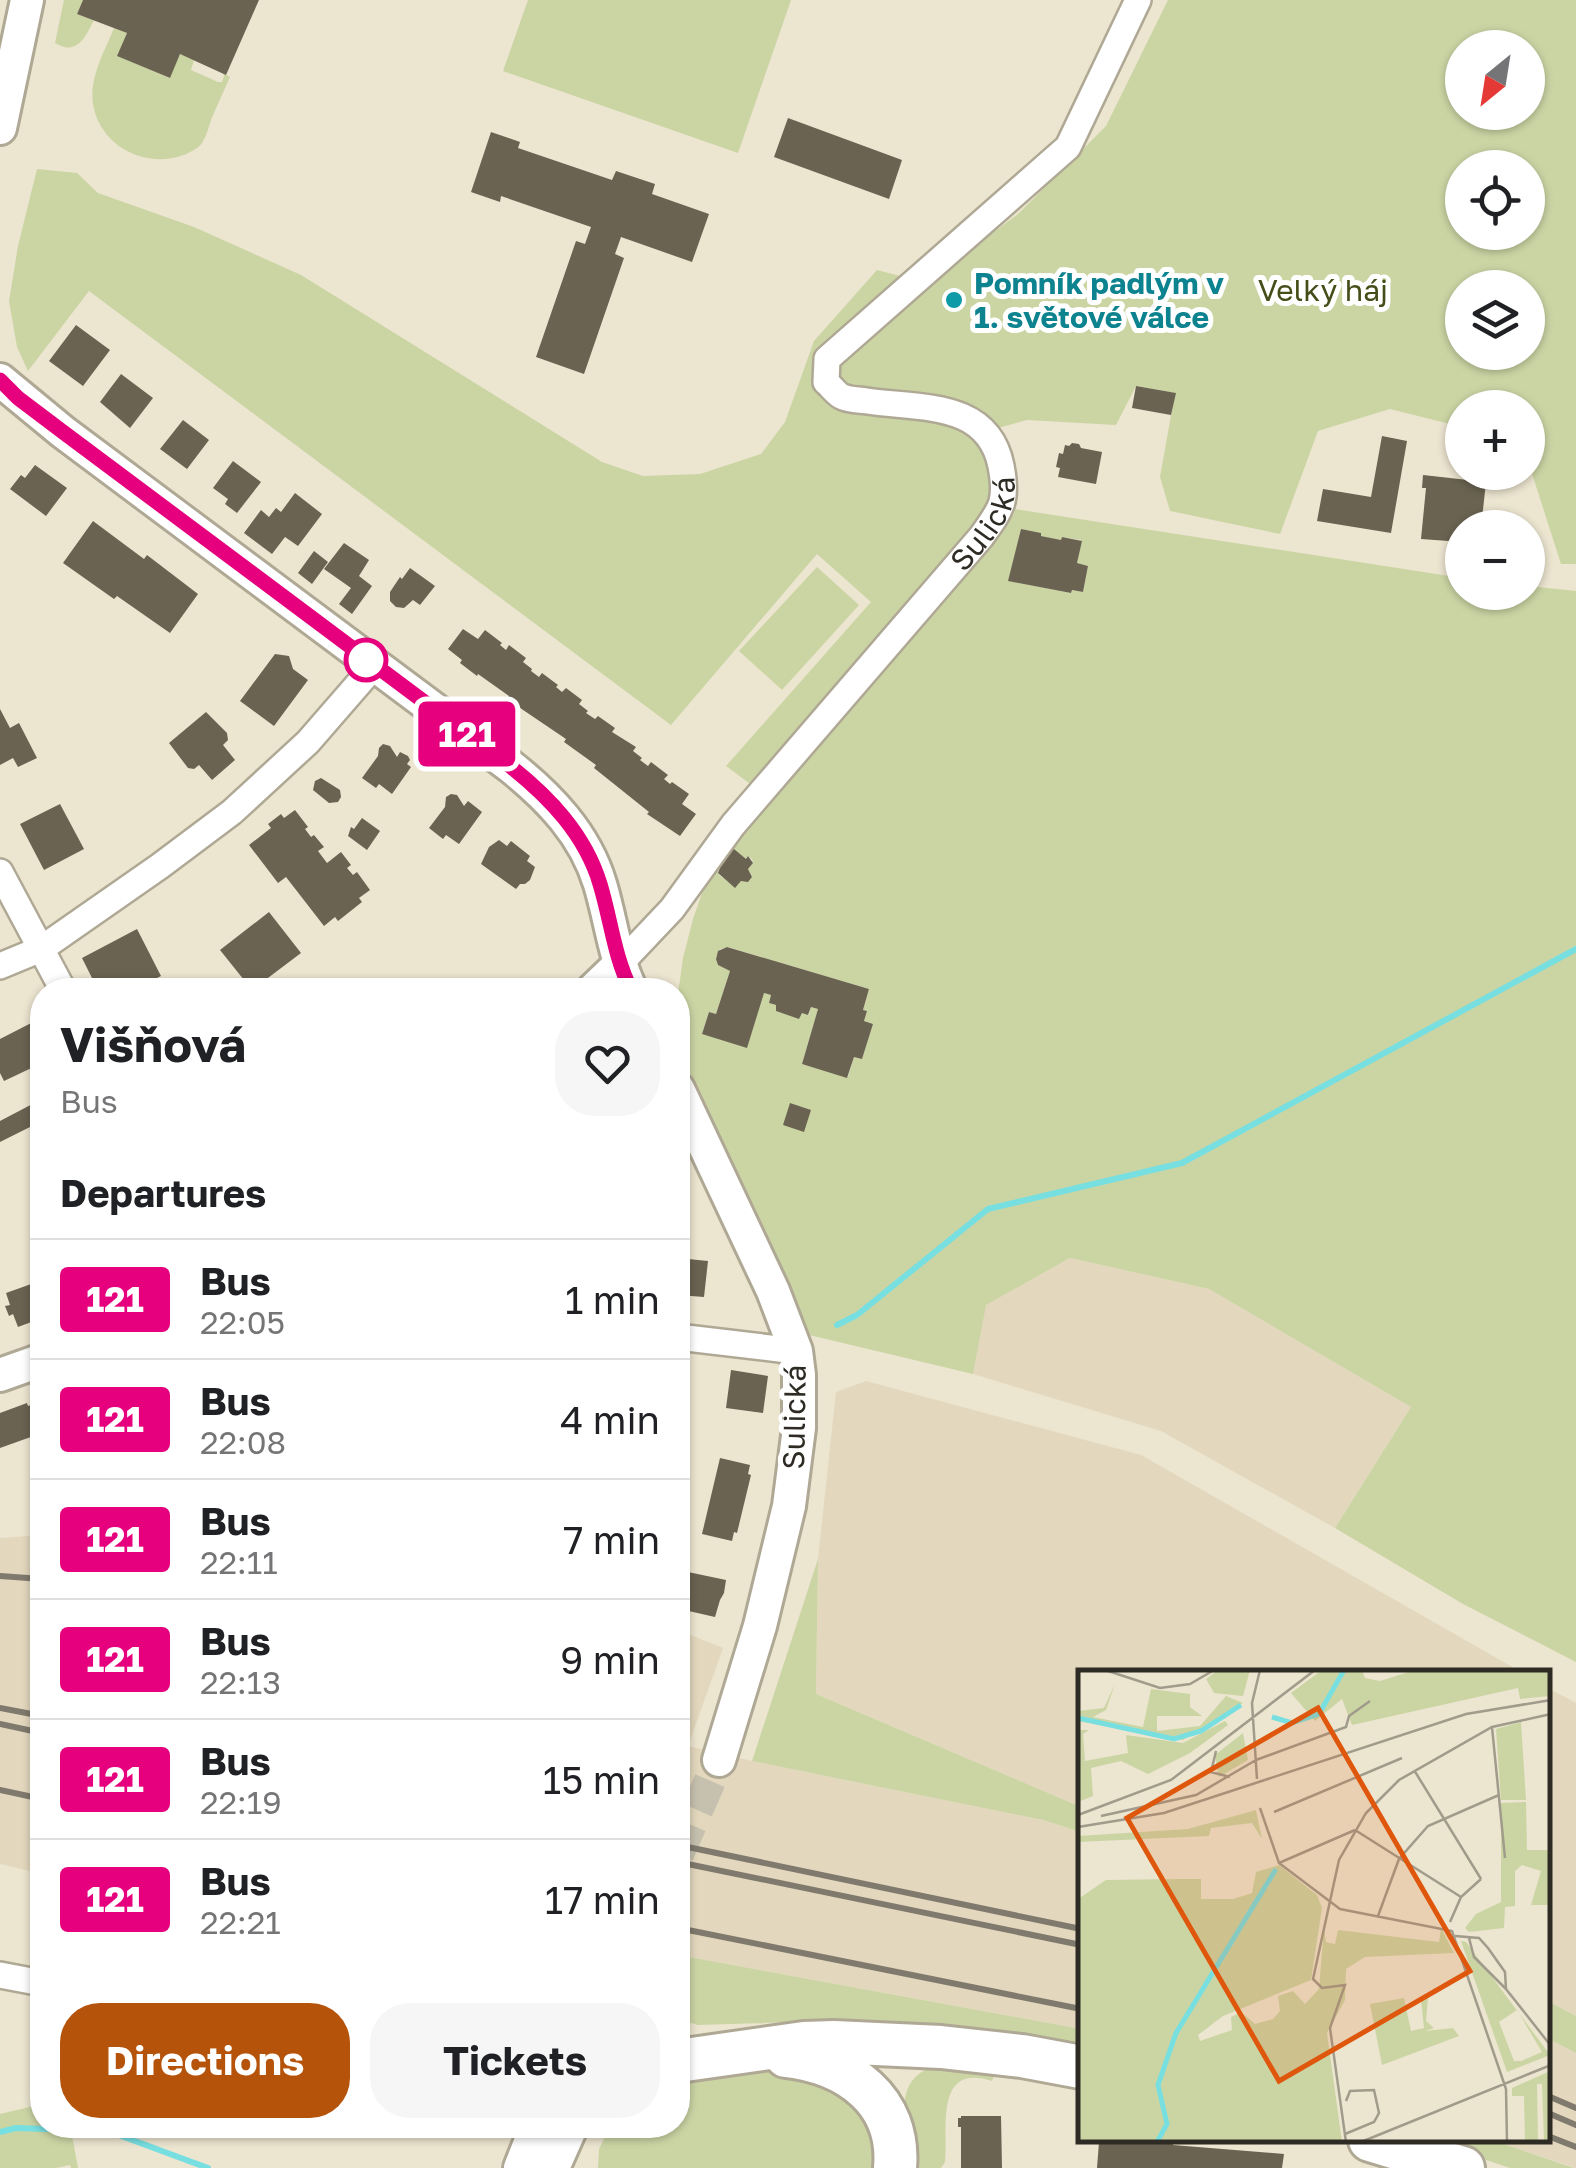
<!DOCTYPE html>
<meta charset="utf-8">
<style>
body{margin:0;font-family:"Golos Text",sans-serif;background:#f6f6f6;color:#202124;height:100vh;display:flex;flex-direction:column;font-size:38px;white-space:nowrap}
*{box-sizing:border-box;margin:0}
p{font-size:32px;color:#757577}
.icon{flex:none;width:55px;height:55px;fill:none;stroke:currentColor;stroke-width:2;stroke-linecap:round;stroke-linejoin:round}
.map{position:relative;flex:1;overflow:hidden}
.panel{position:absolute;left:30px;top:978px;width:660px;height:1160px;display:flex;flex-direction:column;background:#fff;border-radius:40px;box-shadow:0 2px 8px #0004}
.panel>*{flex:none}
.badge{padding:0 20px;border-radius:8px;font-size:35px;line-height:65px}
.needle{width:65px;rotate:210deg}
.buttons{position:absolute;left:1445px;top:30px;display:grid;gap:20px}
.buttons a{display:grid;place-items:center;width:100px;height:100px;border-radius:50%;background:#fff;box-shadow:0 2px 8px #0004;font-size:50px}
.map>.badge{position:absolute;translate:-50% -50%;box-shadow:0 0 0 5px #fff}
h2{padding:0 30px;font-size:38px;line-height:90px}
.round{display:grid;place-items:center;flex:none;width:105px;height:105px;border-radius:40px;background:#f6f6f6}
.headline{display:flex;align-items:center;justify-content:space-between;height:170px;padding:0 30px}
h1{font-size:48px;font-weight:700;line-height:75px}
.action{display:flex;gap:20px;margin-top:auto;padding:20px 30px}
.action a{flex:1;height:115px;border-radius:40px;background:#b45309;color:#fff;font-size:40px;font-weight:700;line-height:115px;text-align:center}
.action a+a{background:#f6f6f6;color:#202124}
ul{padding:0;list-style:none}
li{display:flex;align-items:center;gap:30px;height:120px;padding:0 30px;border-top:2px solid #e0e0e0}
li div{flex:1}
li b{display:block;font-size:38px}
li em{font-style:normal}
li .badge{min-width:110px;font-weight:700;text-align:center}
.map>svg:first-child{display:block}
.built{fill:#e3d8bd}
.green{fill:#cbd5a4;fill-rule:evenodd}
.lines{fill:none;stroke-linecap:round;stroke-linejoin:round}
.stream{stroke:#78dfe1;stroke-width:6}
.building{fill:#6a6352}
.tertiary-tunnel{stroke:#c6c0ae;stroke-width:32;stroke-dasharray:32 16;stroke-linecap:butt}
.minor-casing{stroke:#afa894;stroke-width:30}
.tertiary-casing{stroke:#afa894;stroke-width:38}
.trunk-casing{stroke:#afa894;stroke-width:48}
.minor{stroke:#fff;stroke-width:25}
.tertiary{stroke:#fff;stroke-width:32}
.trunk{stroke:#fff;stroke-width:42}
.rail{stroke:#7f7a6d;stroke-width:6}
.line-casing{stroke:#fff;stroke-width:22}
.line{stroke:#e6007e;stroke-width:15}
.culture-dot{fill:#0f9aa8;stroke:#fff;stroke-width:4}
.stop-dot{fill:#fff;stroke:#e6007e;stroke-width:5}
.labels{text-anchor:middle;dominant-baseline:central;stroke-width:10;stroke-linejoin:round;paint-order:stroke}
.culture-label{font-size:30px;font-weight:bold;fill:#0d838f;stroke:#fff;text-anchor:start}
.park-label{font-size:30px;fill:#454d18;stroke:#fff}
.street-label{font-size:30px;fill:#2e2b24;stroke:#fff}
.inset-river{fill:none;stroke:#78dfe1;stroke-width:5}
.inset-road{fill:none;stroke:#a09b8b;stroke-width:2.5}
.view{fill:#df570d;fill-opacity:0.15;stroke:#df570d;stroke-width:5}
.inset-edge{fill:none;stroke:#2e2b24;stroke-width:5}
</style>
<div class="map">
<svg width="1576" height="2168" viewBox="0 0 1576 2168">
<rect width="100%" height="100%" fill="#ece5d0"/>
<path class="built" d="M 1070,1258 L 1209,1289 L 1411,1407 L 1335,1528 L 1161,1431 L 973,1374 L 985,1305 Z
M 866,1381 L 1141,1455 L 1523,1673 L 1081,1673 L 1081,1807 L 816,1694 L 818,1559 L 836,1392 Z
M 42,1535 L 42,1874 L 0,1864 L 0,1538 Z
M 678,1630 L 723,1648 L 688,1746 L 752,1761 L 1043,1820 L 1081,1832 L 1081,2029 L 678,1955 Z
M 1548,1688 L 1576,1703 L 1576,2016 L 1549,2001 Z
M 1549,2039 L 1576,2053 L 1576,2168 L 1495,2141 L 1548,2140 Z"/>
<path class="green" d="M 64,0 L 83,0 L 77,14 L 94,20 C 85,38 77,56 55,43 Z
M 528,0 L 791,0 L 738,153 L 503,71 Z
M 1168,0 L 1576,0 L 1576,564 L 1561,564 L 1528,461 L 1528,408 L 1462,408 L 1462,427 L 1390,409 L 1318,431 L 1280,534 L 1170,511 L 1160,477 L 1175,393 L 1136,386 L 1116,425 L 1027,420 L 998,428 L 985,446 L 996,483 L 988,520 L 753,786 L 726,766 L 871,602 L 817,554 L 671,725 L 89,291 L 28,371 L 17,347 L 9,301 L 18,246 L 37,169 L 77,173 L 98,193 L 194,227 L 301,275 L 602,462 L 643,476 L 700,474 L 761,454 L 785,422 L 814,341 L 877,270 L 923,282 L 939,273 L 1018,214 L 1106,126 ZM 1462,48 L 1528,48 L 1528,112 L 1462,112 ZM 1462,168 L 1528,168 L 1528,232 L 1462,232 ZM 1462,288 L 1528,288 L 1528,352 L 1462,352 Z
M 114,28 L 127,33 L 118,56 L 169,78 L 180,54 L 194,60 L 191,70 L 218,82 L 222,82 L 224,76 L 223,73 L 230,77 C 224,91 217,105 211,120 C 209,126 207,135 203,141 C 201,146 197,148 192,151 C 155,172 104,151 94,109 C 87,81 104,53 114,28 Z
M 1015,509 L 1462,578 L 1462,592 L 1528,592 L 1528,586 L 1576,591 L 1576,1662 L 1463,1604 L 1335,1528 L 1411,1407 L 1209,1289 L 1070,1258 L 986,1305 L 973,1374 L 805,1334 L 678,1060 L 678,994 L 683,958 L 693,919 L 702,893 L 718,863 L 721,865 L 718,870 L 719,875 L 735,887 L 741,881 L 749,881 L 752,877 L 748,869 L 753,863 L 752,859 L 748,856 L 746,859 L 734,850 L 728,850 L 748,821 L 833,730 L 1014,514 ZM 1021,529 L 1041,533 L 1041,536 L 1061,540 L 1062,537 L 1081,540 L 1077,563 L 1088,566 L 1083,592 L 1072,590 L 1071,593 L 1009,581 ZM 728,947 L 869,989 L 863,1010 L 867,1011 L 864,1021 L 873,1024 L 862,1058 L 854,1057 L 848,1077 L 802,1064 L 818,1009 L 811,1007 L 809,1015 L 802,1013 L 799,1018 L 776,1011 L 776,1005 L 769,1003 L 771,995 L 764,993 L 702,1034 L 709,1012 L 716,1014 L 730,971 L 718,965 L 716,957 L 720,949 Z
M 817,567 L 859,605 L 782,690 L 739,651 Z
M 818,1559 L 816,1694 L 1081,1807 L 1081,1832 L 1043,1820 L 752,1761 Z
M 678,1955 L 1081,2029 L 1081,2050 L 826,2021 L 698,2025 L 678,2019 Z
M 1548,2001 L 1576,2016 L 1576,2053 L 1549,2039 Z
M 934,2066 L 993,2073 L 994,2076 L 992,2081 C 934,2062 948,2129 945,2162 L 941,2168 L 918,2168 C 909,2133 886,2083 934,2066 Z
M 777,2070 L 859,2096 L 884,2168 L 598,2168 L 599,2149 L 611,2125 L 678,2125 L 678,2083 L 706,2076 Z
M 42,2104 L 42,2125 L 70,2125 L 78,2168 L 71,2168 L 70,2165 L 56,2168 L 0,2168 L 0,2114 Z
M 1430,2141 L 1495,2141 L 1574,2168 L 1510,2168 Z"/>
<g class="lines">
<path class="stream" d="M 837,1325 L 857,1315 L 988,1209 L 1182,1163 L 1576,949
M 0,2132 L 16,2128 L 108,2131 L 208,2168"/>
</g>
<path class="building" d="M 83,0 L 259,0 L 226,75 L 180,54 L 170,78 L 117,56 L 127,33 L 77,14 Z
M 788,118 L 902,160 L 889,199 L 774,157 Z
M 491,132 L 520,142 L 518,148 L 612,180 L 616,171 L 655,184 L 652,194 L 709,214 L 692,262 L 621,237 L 615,254 L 624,258 L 584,374 L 536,357 L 576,241 L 585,244 L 591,227 L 501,196 L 500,202 L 471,192 Z
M 76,325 L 110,350 L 83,386 L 49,361 Z
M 121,374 L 153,398 L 130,428 L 100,402 Z
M 1136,386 L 1176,393 L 1171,415 L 1132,408 Z
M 183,420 L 209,440 L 187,469 L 160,449 Z
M 1382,436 L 1407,441 L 1391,533 L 1317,521 L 1323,489 L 1371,497 Z
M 1072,443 L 1079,444 L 1081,448 L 1102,452 L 1096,484 L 1058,477 L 1060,468 L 1056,467 L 1059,453 L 1063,454 L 1065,445 L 1069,446 Z
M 233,461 L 261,482 L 237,513 L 225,504 L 228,499 L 213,488 Z
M 35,465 L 67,488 L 46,516 L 10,489 L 21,475 L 25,478 Z
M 1423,475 L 1486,482 L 1481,528 L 1462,528 L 1462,542 L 1421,539 L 1426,488 L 1422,488 Z
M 295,493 L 322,514 L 298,546 L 285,537 L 272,554 L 244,533 L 261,510 L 269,517 L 276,508 L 281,512 Z
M 93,521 L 144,559 L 147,555 L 198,594 L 170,633 L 117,596 L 114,599 L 63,563 Z
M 1021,529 L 1041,533 L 1041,536 L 1061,540 L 1062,537 L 1082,541 L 1077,563 L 1088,566 L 1083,592 L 1072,590 L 1071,593 L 1008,581 Z
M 344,543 L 369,560 L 359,576 L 372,586 L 352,614 L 339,604 L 351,588 L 324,569 Z
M 314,551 L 328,562 L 312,584 L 298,573 Z
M 410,568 L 435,586 L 420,605 L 413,600 L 404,608 L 396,607 L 390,601 L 390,592 L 400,577 L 402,579 Z
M 463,629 L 478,639 L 485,630 L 502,643 L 500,645 L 506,650 L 509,645 L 526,658 L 523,662 L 532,669 L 531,671 L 539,677 L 542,673 L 558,685 L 556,687 L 562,692 L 566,688 L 582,700 L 579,704 L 588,711 L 586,713 L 595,719 L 598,716 L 615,728 L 612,732 L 636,747 L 633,751 L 642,758 L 640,760 L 648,766 L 651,762 L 668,775 L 664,779 L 670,784 L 672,782 L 689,794 L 682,804 L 696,814 L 680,836 L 647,814 L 649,812 L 594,768 L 596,765 L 564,742 L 566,739 L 507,699 L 509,696 L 478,674 L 477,676 L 460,663 L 462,660 L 448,649 Z
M 275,654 L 289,656 L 293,669 L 308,680 L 274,726 L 240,701 Z
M 0,709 L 10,728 L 19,723 L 37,758 L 18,767 L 13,758 L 0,765 Z
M 206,712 L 227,733 L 228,740 L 223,745 L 235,760 L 212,780 L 199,765 L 194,769 L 188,768 L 169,743 Z
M 383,744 L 390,746 L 397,757 L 400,752 L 408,756 L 410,760 L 407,764 L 411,767 L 392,794 L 379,784 L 376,788 L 362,778 L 378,756 L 379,748 Z
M 321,778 L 340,790 L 341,797 L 338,802 L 329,803 L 313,790 L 315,781 Z
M 451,794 L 457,795 L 464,806 L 468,801 L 482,812 L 459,844 L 446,835 L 443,839 L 429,828 L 445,807 L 446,797 Z
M 60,804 L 84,849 L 44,870 L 20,824 Z
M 295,810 L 308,827 L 305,829 L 311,837 L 314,835 L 324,847 L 318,851 L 327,863 L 341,852 L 351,865 L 347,868 L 353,875 L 357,872 L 370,890 L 359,898 L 362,902 L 338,921 L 335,917 L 324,926 L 286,877 L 278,883 L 249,845 L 271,828 L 268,824 L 281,814 L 284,818 Z
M 362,818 L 380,831 L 367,850 L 348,836 L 351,827 L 354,829 Z
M 499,840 L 507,846 L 511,841 L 530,856 L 527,861 L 535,867 L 530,880 L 525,884 L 520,884 L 516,889 L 481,864 L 489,847 Z
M 734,849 L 746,859 L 748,856 L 753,863 L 748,869 L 752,877 L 748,882 L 741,881 L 735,888 L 718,873 L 721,865 L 718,863 L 728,850 Z
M 269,912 L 301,953 L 252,990 L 220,950 Z
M 137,929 L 161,976 L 134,990 L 98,990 L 82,958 Z
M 727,947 L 869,989 L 863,1010 L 867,1011 L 864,1021 L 873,1024 L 862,1059 L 854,1057 L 847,1078 L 802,1064 L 818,1009 L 811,1007 L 808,1015 L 802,1013 L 799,1019 L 776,1011 L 776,1005 L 769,1003 L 771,995 L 764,993 L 747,1048 L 702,1034 L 709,1012 L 716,1014 L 730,971 L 718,965 L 716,959 L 718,951 Z
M 41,1018 L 42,1063 L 4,1081 L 0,1073 L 0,1039 Z
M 42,1099 L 42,1121 L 0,1142 L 0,1121 Z
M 790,1103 L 811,1110 L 804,1132 L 783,1125 Z
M 678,1258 L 708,1261 L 704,1297 L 678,1295 Z
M 34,1283 L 39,1296 L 42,1294 L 42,1318 L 18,1327 L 13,1314 L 9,1316 L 5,1306 L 10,1305 L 6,1293 Z
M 731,1370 L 768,1376 L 763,1413 L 726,1408 Z
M 27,1403 L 28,1406 L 37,1403 L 42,1420 L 42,1433 L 0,1448 L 0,1413 Z
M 720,1458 L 750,1465 L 748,1474 L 751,1475 L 737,1533 L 734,1532 L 732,1541 L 702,1534 Z
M 688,1572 L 726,1580 L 724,1593 L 720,1600 L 715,1617 L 680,1609 Z
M 961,2116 L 1001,2116 L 1002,2168 L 961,2168 L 961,2127 L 958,2127 L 958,2118 L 961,2118 Z
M 1123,2140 L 1174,2140 L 1173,2145 L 1284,2154 L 1282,2168 L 1097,2168 L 1099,2142 L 1123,2143 Z"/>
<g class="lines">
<path class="tertiary-tunnel" d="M 678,1854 L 719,1760"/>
<defs>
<g id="minor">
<path d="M 0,872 L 63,990"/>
<path id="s1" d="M 619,965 L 672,909 L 733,825 L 981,537 C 1001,509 1008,502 1001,466 C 988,400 919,409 867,401 C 860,400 850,400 843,397 C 837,395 831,386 826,382 L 827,359 L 1068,147 L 1138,0"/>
<path d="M 0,966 L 41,949 L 160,866 L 232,812 L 308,742 L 374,666"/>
<path d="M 678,1337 L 796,1351"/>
<path d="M 0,1975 L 42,1983"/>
</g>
<path id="tertiary" d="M 0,128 L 27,0
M 0,380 L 63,432 L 510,766 C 549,797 585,834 600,884 C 611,920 614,956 631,990
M 593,990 L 619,965
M 678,1089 L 773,1291 L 796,1351 L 799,1375 L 799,1428 L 789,1506 L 760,1626 L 719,1760
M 0,1375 L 42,1360
M 520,2168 L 537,2125
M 553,2168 L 572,2125"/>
<path id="trunk" d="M 786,2056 C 848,2063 901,2100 895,2168
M 678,2061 L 804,2043 L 834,2042 L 941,2047 L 1022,2056 L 1081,2067
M 1370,2140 L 1463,2168"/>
</defs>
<use href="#minor" class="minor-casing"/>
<use href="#tertiary" class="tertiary-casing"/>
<use href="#trunk" class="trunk-casing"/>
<use href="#minor" class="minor"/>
<use href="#tertiary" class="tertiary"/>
<use href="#trunk" class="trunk"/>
<path class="rail" d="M 0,1576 L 42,1579
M 0,1708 L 42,1716
M 0,1724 L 42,1733
M 0,1790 L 42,1799
M 678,1845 L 1081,1929
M 678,1862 L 1081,1945
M 678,1928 L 1081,2009
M 1548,2096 L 1576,2108
M 1548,2113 L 1576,2125
M 1548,2136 L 1576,2147"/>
</g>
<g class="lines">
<defs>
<path id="line" d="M 0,380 L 18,398 L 63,432 L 510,766 C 549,797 585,834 600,884 C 611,920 614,956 631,990"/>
</defs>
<use href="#line" class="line-casing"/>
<use href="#line" class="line"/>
</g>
<circle class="culture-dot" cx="954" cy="300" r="10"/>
<circle class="stop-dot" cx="366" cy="660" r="20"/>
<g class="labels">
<g class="culture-label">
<text x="974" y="283">Pomník padlým v<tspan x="974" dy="34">1. světové válce</tspan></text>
</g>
<g class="park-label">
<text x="1323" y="290">Velký háj</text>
</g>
<g class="street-label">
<text stroke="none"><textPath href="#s1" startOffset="575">Sulická</textPath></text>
<text transform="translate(794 1417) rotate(-89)">Sulická</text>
</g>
</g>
<g transform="translate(1078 1670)">
<rect width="472" height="472" fill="#ece5d0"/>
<path d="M 140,0 L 172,0 L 165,26 L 136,23 L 128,9 ZM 244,0 L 284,0 L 287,8 L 302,11 L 337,0 L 472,0 L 472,26 L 442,29 L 440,18 L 274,55 L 264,29 L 237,51 L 213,23 ZM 37,14 L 28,40 L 15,47 L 65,57 L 73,19 L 112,24 L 112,37 L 124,46 L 79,46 L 79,61 L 122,56 L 148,26 L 165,33 L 105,70 L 0,51 L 0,41 L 26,38 ZM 147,51 L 150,55 L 112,83 L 70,104 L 43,91 L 13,98 L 15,126 L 0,132 L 0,60 L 11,60 L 5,64 L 7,91 L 50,83 L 48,65 L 105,73 ZM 443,52 L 448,130 L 423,130 L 418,59 ZM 165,63 L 170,90 L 141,107 L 137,85 ZM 448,132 L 449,180 L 472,180 L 472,235 L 453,235 L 463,201 L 444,195 L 437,201 L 437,236 L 427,237 L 426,258 L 391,262 L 387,258 L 398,244 L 423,232 L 423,133 ZM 178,140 L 184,169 L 174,153 L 133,158 L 131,166 L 0,172 L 0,166 L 110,159 ZM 201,195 L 239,225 L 244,238 L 233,310 L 145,346 L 120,365 L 122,371 L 154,360 L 153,347 L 163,342 L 177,354 L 195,349 L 202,341 L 200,326 L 215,321 L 227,334 L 241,319 L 246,258 L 248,272 L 257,274 L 260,260 L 361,272 L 363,258 L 376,283 L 287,287 L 268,299 L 267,330 L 249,363 L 264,472 L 0,472 L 0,229 L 28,210 L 102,209 L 123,209 L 123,229 L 155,229 L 174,223 L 178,202 ZM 383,271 L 388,272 L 472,385 L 429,402 ZM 439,340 L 464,382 L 443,391 L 436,391 L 421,352 ZM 326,328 L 333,361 L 346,358 L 343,329 L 350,328 L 348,351 L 356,358 L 347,361 L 375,358 L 381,366 L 304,395 L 292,334 ZM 472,401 L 472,472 L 466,472 L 464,414 L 459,414 L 460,472 L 447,472 L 446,426 L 434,426 L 434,418 Z" fill="#cbd5a4" fill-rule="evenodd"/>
<path class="inset-river" d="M 194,47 L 214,53 L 241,44 L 266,0M 0,48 L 96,69 L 123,61 L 163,35M 79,472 L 89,454 L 80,415 L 98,363 L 198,199"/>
<path class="inset-road" d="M 27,0 L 82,18 L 112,14 L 136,0M 414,57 L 427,188M 138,81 L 133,102 L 152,107M 178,90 L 268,57 L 271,46 L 292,31M 336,100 L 403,209M 179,109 L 174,33 L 182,0M 182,138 L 201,193 L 262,239 L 374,261 L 428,419 L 429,472M 196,142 L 324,88M 0,145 L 93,110 L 237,0M 23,146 L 118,125 L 178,90M 0,157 L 86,143 L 388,44 L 473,30M 277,160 L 383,227M 201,193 L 277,160M 300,246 L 321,189 L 350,156 L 421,125M 372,252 L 383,227 L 403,209M 377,266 L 401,268 L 410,278 L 427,302 L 428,319 L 473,376M 391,268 L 396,287 L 428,319M 267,464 L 296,452 L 301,443 L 296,420 L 272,421 L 268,431M 268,472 L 252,358 L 267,315 L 244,318 L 235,309 L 261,190 L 288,143 L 321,110 L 414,57 L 473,44M 283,472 L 473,395"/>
<path class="view" d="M 240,38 L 392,301 L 201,411 L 49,148 Z"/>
<rect width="472" height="472" class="inset-edge"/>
</g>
</svg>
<div class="buttons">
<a><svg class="needle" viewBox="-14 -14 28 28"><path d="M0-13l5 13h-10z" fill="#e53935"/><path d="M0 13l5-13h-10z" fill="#757577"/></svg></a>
<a><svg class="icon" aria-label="locate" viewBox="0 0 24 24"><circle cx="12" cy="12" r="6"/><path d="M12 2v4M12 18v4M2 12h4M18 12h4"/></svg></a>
<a><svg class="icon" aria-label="layers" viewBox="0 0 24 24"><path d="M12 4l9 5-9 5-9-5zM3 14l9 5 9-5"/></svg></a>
<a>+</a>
<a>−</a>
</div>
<b class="badge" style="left:467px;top:734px;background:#e6007e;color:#fff">121</b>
<section class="panel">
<div class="headline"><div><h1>Višňová</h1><p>Bus</p></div><a class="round"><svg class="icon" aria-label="heart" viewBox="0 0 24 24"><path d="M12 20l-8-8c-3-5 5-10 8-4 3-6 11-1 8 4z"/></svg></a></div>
<h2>Departures</h2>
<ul>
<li><span class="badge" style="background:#e6007e;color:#fff">121</span><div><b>Bus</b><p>22:05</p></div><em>1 min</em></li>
<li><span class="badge" style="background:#e6007e;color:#fff">121</span><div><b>Bus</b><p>22:08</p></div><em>4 min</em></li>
<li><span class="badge" style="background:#e6007e;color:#fff">121</span><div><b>Bus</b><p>22:11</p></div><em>7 min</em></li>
<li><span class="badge" style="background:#e6007e;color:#fff">121</span><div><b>Bus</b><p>22:13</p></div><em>9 min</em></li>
<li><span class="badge" style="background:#e6007e;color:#fff">121</span><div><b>Bus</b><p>22:19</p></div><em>15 min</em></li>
<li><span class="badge" style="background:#e6007e;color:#fff">121</span><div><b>Bus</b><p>22:21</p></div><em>17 min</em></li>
</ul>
<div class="action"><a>Directions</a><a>Tickets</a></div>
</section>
</div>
